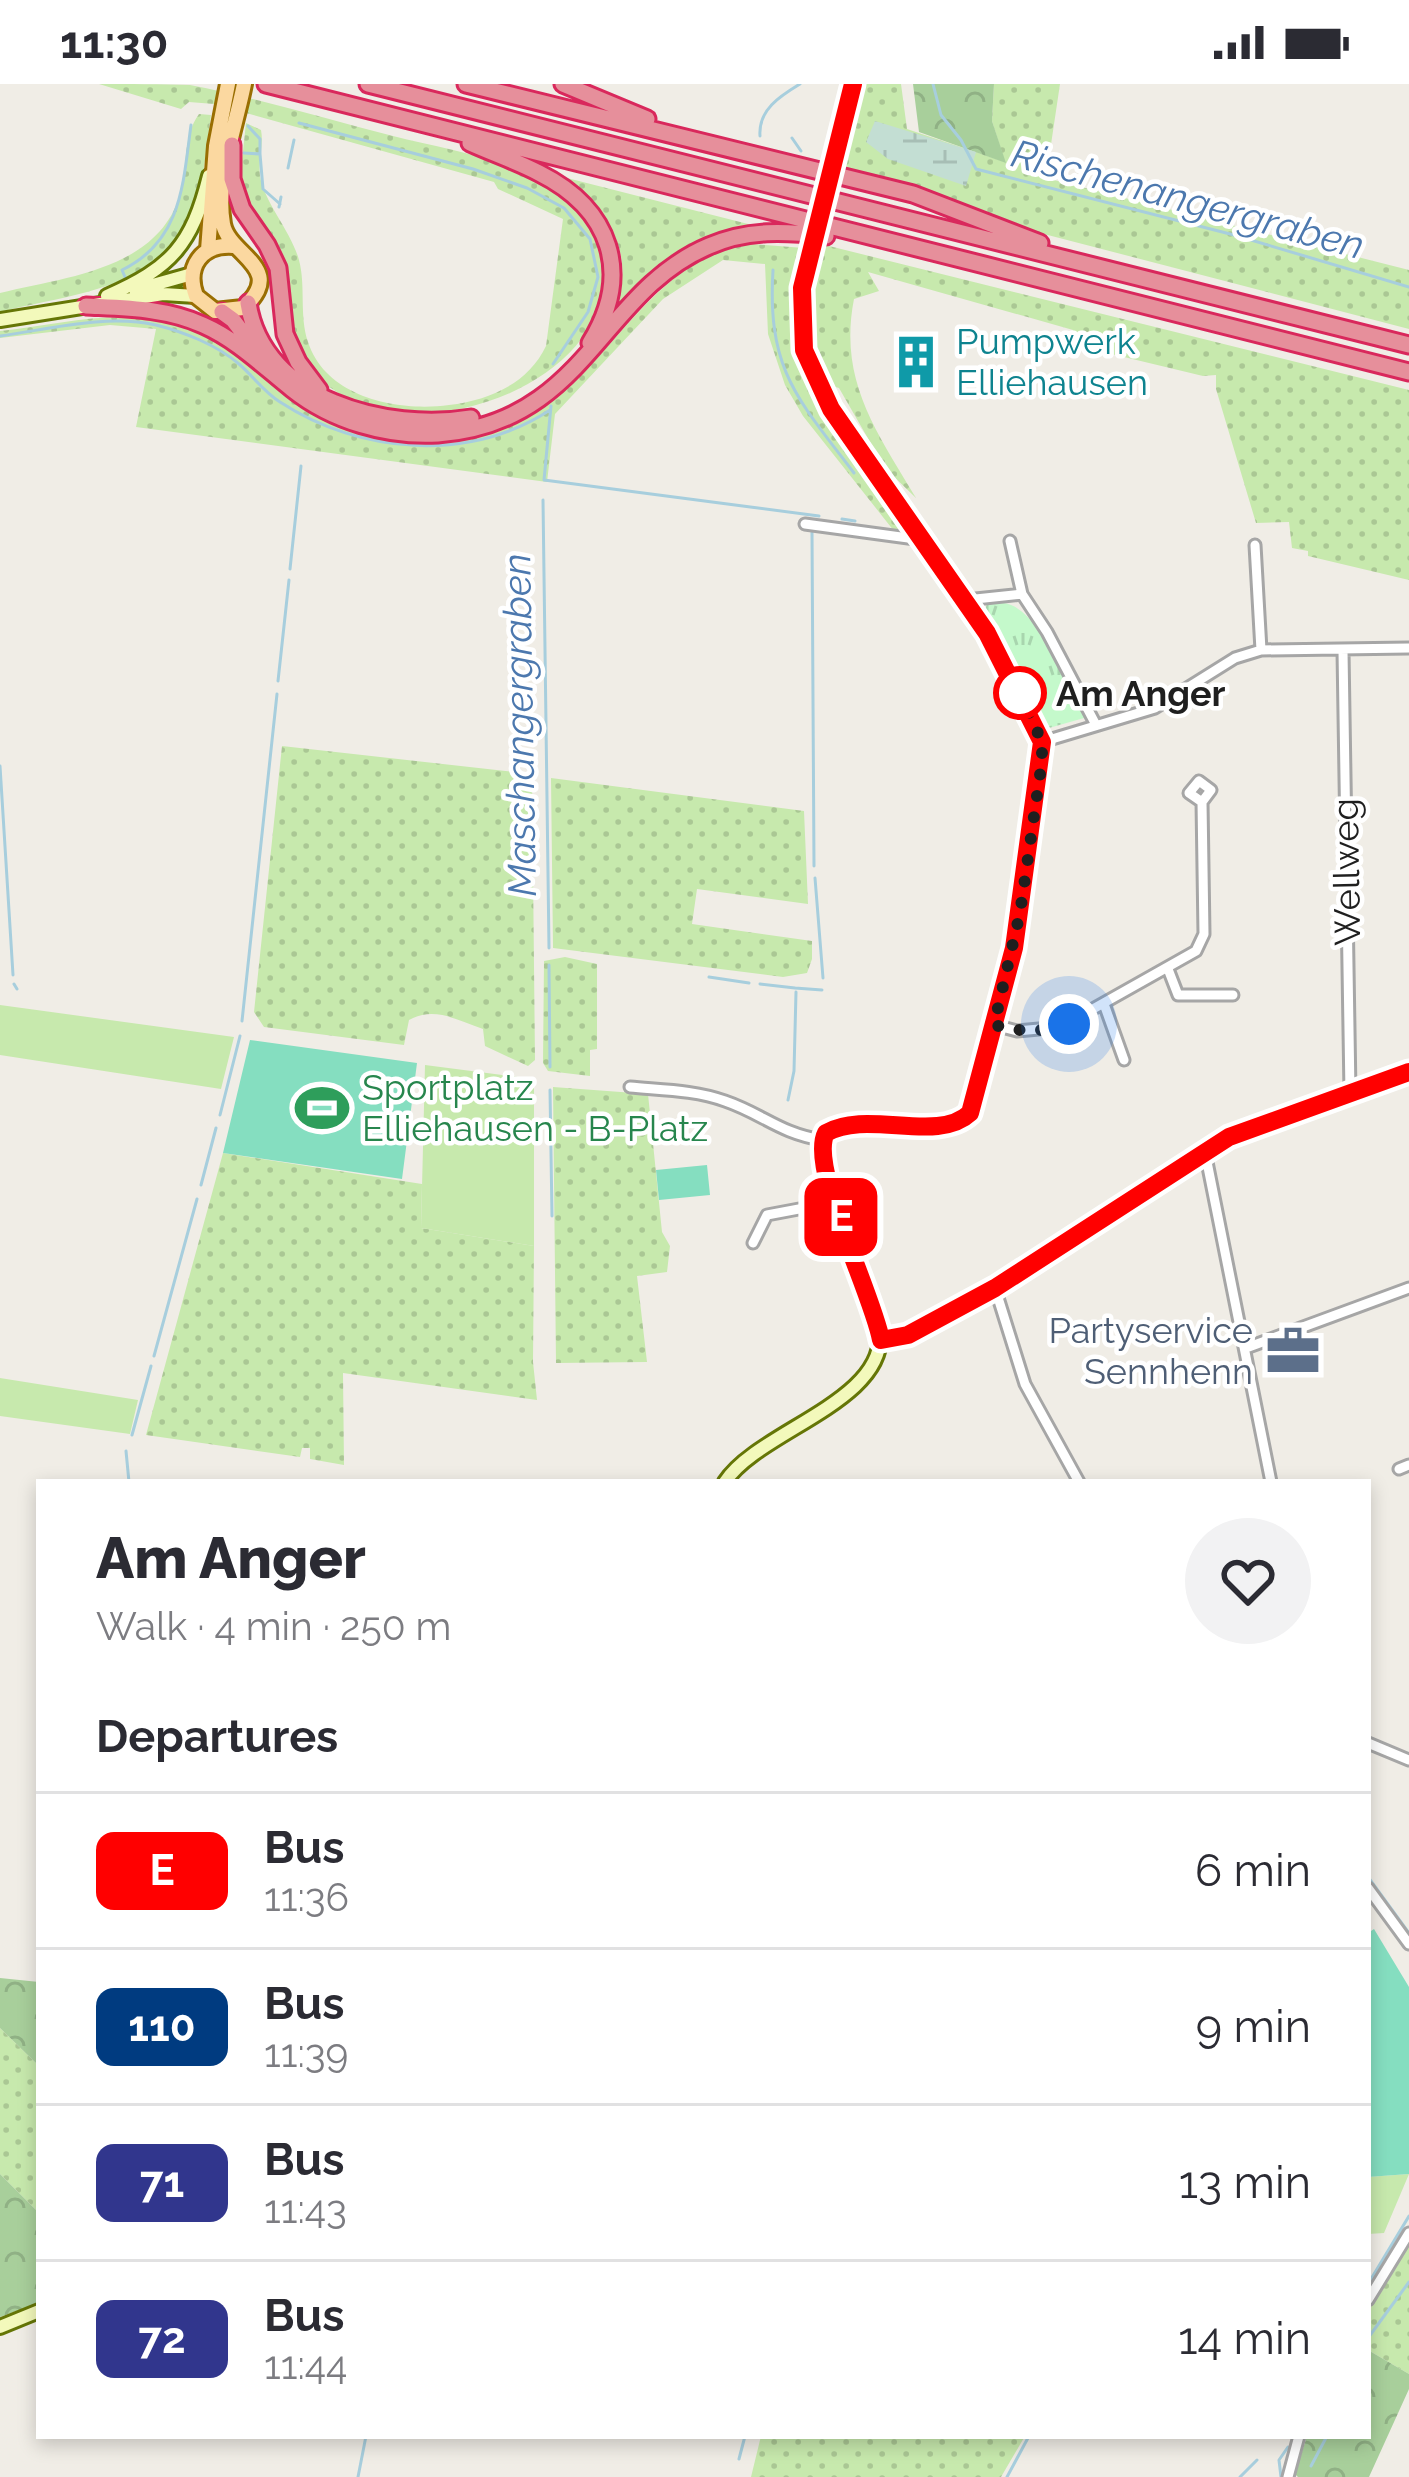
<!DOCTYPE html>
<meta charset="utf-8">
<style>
body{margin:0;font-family:Raleway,sans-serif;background:#f2f2f3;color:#2b2b33;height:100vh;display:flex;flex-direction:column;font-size:45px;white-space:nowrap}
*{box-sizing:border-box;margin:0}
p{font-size:39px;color:#7c7c81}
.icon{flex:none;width:66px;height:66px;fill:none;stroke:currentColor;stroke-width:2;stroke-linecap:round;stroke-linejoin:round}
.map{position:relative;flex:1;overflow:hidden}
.drawer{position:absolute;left:36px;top:1395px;width:1335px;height:960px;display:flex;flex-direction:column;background:#fff;border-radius:0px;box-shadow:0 6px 18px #0003}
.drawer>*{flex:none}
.badge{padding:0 24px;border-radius:18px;font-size:42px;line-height:78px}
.you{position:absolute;width:60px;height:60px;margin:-30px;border:9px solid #fff;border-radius:50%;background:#1a73e8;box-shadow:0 0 0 18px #1a73e833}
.map>.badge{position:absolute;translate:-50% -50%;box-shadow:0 0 0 6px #fff}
h2{padding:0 60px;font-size:45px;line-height:108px}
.round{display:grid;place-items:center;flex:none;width:126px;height:126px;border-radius:63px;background:#f2f2f3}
.head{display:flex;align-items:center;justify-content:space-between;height:204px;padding:0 60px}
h1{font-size:57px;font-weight:800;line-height:90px}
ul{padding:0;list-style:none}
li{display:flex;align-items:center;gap:36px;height:156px;padding:0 60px;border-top:3px solid #e1e1e2}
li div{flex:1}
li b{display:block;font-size:45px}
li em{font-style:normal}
li .badge{min-width:132px;font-weight:700;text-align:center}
.status{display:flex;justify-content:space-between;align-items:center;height:84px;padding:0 60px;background:#fff;direction:ltr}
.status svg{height:33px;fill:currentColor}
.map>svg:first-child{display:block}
.grass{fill:url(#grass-dots)}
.forest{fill:url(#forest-crowns)}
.wetland{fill:url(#wetland-marsh)}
.park{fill:url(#park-tufts)}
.garden{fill:#c7e9ad}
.pitch{fill:#85dec0}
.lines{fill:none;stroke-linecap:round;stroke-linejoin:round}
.stream{stroke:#a7cedd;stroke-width:3}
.street-casing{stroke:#a6a6a6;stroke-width:15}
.secondary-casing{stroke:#657606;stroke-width:18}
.primary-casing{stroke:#996e02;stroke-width:20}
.highway-casing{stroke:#d9285c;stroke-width:21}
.street{stroke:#fff;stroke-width:9}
.secondary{stroke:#f3f9bb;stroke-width:12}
.primary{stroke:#fbd8a0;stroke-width:14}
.highway{stroke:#e68f9b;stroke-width:15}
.secondary-bridge-casing{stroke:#657606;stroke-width:18;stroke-linecap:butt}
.secondary-bridge{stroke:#f3f9bb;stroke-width:12}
.line-casing{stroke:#fff;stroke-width:27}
.line{stroke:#f00;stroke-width:18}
.walk{stroke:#1f1f1f;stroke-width:12;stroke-dasharray:0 21.6}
.stop-dot{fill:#fff;stroke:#f00;stroke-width:6}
.labels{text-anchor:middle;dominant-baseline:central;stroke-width:9;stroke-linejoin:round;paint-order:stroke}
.culture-label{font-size:36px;fill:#0d838f;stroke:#fff;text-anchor:start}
.stop-label{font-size:36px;font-weight:bold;fill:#1f1f1f;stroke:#fff;text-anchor:start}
.street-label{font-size:36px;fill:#1f1f1f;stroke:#fff}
.leisure-label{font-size:36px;fill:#27864d;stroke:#fff;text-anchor:start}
.service-label{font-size:36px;fill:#4e5e75;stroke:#fff;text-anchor:end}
.water-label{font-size:39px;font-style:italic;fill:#4c78ae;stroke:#fff}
</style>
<div class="status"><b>11:30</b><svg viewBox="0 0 49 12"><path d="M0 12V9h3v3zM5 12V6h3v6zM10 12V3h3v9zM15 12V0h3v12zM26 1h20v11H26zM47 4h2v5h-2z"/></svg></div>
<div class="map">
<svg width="1409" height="2393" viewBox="0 0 1409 2393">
<defs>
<pattern id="grass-dots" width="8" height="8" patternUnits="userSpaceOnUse" patternTransform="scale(3)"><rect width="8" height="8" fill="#c7e9ad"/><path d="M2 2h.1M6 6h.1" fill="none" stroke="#aac794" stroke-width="1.8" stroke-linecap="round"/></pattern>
<pattern id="forest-crowns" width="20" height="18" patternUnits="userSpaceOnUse" patternTransform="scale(3)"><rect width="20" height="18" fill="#a8cf9b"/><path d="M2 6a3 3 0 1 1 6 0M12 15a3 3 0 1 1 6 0" fill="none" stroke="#90b185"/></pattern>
<pattern id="wetland-marsh" width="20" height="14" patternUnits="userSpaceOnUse" patternTransform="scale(3)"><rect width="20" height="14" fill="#c3ded3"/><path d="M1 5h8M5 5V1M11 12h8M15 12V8" fill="none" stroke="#a7beb5"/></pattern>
<pattern id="park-tufts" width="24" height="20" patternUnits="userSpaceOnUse" patternTransform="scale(3)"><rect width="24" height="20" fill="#c4f9cb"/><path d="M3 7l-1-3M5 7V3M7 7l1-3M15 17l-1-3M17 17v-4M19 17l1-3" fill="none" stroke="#a8d5ae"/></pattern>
</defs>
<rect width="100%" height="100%" fill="#f0ede6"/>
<path class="grass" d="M 99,0 C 128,0 162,0 190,1 C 258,14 326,35 393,52 C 443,65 504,73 549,102 C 572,116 591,138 599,164 C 646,316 315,413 288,228 L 240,95 L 246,39 L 261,46 C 264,61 258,76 260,92 C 264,118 291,147 299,176 C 306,202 299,231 308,258 C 326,314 399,328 449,321 C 489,316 528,300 546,262 L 563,135 L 498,105 L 494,98 L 214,20 L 189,18 L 181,25 Z
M 858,0 L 901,0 L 907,45 L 1005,78 L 992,37 L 994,0 L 1060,0 L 1046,94 L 1409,186 L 1409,245 L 1002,139 L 916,105 L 845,83 L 853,51 L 847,49 Z
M 199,30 L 211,31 C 207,59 205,88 197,114 C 172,205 78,208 0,228 L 0,209 C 65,193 157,186 180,111 C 188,85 182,53 199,30 Z
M 567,94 L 752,141 L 720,148 L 614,234 C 616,221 621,208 622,195 C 626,152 597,120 567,94 Z
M 739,159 L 804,164 C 773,294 834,340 904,438 L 900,447 L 894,447 L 803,332 L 785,301 L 768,250 L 765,180 L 723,176 L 663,215 L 555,330 L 547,398 L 136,343 L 156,245 L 110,241 L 0,254 L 0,247 C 57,241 116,224 173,239 C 221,251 249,284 287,313 C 342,354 412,367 479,352 C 597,326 627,193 739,159 Z
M 825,161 L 1409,306 L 1409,496 L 1308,472 L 1308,467 L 1292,464 L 1289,438 L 1256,439 L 1216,305 L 1216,291 L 1203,292 L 1070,260 L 1073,246 L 868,188 L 879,207 L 854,215 C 838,297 877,348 916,414 L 885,384 L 839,304 L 825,300 C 798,237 810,221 825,161 Z
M 282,662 L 532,690 L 535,976 L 528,982 L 485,962 L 483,945 C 457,936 434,922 409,936 L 404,961 L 264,943 L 254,928 Z
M 551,694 L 804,727 L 808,820 L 697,805 L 692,840 L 812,857 L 812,875 L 807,889 L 783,893 L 553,864 Z
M 565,873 L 597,880 L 597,965 L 590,966 L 590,992 L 548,987 L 543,979 L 544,877 Z
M 553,1003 L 648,1010 L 662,1148 L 670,1162 L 667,1188 L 637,1192 L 647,1278 L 556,1279 Z
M 223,1069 L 422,1100 L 421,1144 L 534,1162 L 533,1278 L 537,1316 L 343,1289 L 344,1381 L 310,1375 L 310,1364 L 302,1364 L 300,1373 L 146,1351 Z
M 0,1944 L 39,1982 L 39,2129 L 0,2090 Z
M 1409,2160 L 1409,2290 L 1368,2266 L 1368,2228 Z
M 761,2352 L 1025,2352 L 1001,2393 L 751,2393 Z"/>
<path class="forest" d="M 913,0 L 994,0 L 992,37 L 1006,79 L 919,48 Z
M 0,1894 L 39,1898 L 39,1982 L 0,1944 Z
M 0,2090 L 39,2129 L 39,2219 L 0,2233 Z
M 1368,2266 L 1409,2290 L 1409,2305 L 1369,2393 L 1298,2393 L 1295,2390 L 1307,2352 L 1368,2352 Z"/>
<path class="wetland" d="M 875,37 L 976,68 L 966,102 L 888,75 L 866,58 Z"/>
<path class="park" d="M 1004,519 C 1037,523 1070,600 1086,628 L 1084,634 L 1049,644 L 1044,638 L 984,528 L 987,520 Z"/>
<path class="garden" d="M 0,921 L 234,953 L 221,1005 L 0,971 Z
M 425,981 L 534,995 L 534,1162 L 421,1144 Z
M 0,1294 L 138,1316 L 130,1350 L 0,1332 Z
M 1409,2090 L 1384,2149 L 1368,2150 L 1368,2093 Z"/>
<path class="pitch" d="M 250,956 L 417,979 L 402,1095 L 223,1069 Z
M 707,1081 L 710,1111 L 659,1116 L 656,1086 Z
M 1374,1845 L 1409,1903 L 1409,2090 L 1368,2093 L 1368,1849 Z"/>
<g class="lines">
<path class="stream" d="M 933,0 L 941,31 L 961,56 L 976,85 L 1234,151 L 1409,203
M 299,39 L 473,85 L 527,104 L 564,124 L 590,155 L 598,193 L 588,228 L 553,280
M 248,42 L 260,55 L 260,70
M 760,52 C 758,26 780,12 800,0
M 792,54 L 801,67
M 244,69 L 260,70 L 263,105 L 280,120
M 288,84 L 294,56
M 279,123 L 281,113
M 773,186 C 767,286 797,314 854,389
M 125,193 L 122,186 C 182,157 183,100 191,41
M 0,252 C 50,245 106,230 156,241 C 184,248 217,261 239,280 C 253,292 264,308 280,318 C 360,370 469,379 550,326
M 551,322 L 544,396 L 819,432
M 543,416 L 549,864
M 842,435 L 855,437
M 812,448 L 814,782
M 290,485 L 301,382
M 278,597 L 289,496
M 0,682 L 13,891
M 815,794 L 823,894
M 549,881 L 550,983
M 709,893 L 749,899
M 14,900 L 17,905
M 760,900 L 795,904
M 795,904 L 822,906
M 242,937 L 277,610
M 550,1006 L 552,1132
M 788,1016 L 794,987 L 796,908
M 220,1031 L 240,952
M 201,1101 L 216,1044
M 154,1272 L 197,1115
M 132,1351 L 151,1282
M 126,1367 L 129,1398
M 1368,1793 L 1409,1849
M 1368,2200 L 1409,2132
M 1368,2254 L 1409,2198
M 739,2375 L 745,2352
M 1311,2382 L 1327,2352
M 358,2393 L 366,2352
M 1007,2393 L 1029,2352
M 1240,2393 L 1257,2376
M 1281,2393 L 1279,2376 L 1288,2363"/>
<defs>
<path id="street" d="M 805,440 L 923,456
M 1010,457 L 1022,510
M 1255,461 L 1261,566
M 966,516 L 1022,510 L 1047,548 L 1096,641
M 1343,567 L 1350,1009
M 1042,658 L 1155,624 L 1235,574 L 1261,566 L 1409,564
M 1168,885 L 1178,911 L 1233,911
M 1104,920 L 1124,976
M 994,941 L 1017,947 L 1061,943 L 1196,867 L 1204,850 L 1202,718 L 1211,706 L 1199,697 L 1189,709 L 1202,718
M 630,1003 C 661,1006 695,1006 725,1017 C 763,1030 779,1049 822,1056
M 1205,1068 L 1271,1398
M 753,1159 L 767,1131 L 836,1118
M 995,1204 L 1025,1300 L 1079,1398
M 1246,1264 L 1409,1204
M 1399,1385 L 1409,1381
M 1368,1659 L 1409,1676
M 1368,1804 L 1409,1860
M 1368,2216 L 1409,2149
M 1288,2393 L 1299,2352"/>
<path id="secondary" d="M 841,47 L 853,0
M 135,206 L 192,190
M 107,212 C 171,184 192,161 209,92
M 0,236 L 163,210 L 196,212
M 881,1256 L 912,1249 L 995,1204 L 1229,1053 L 1409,987
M 725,1398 C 758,1347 886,1318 880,1248 L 826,1093 L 822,1058 L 830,1047 L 845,1041 L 951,1040 L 971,1026 L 1014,864 L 1042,677 C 1042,598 882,397 831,325 C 809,283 794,242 804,194
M 0,2243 L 39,2227"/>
<path id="primary" d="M 233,162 C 202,160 185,182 196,212 L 215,227 L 243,224 C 288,184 229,172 223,140 C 215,96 236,42 244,0
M 208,166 L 216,62 L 228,0"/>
<path id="highway" d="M 266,0 L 1409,288
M 368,0 L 1409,261
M 466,0 L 913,110 L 1040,159
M 563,0 L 647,35
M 470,59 C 492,69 516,77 539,89 C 611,125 633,190 590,259
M 232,61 L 232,95 L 242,125 L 267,161 L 278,184 L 285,250 L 298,278 L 319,306
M 248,219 C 263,317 388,348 471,334
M 86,222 C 125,224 166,224 203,241 C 237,256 263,282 292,305 C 332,337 387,353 438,350 C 586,339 600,208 709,162 C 747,145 786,147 826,152
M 222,228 L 233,236 L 256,266"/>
</defs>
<use href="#street" class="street-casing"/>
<use href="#secondary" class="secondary-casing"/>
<use href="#primary" class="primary-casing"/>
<use href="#highway" class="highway-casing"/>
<use href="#street" class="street"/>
<use href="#secondary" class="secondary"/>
<use href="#primary" class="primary"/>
<use href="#highway" class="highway"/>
<defs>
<path id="secondary-bridge" d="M 804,194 L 841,47"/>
</defs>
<use href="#secondary-bridge" class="secondary-bridge-casing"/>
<use href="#secondary-bridge" class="secondary-bridge"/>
</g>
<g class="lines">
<defs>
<path id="line" d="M 853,0 L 802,204 L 804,266 L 831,325 L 987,549 L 1042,658 L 1014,864 L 970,1029 C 937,1060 867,1025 826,1049 C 808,1083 873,1211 881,1256 L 908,1251 L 995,1204 L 1229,1053 L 1409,988"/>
</defs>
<use href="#line" class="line-casing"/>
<use href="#line" class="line"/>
<path class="walk" d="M 1020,609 L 1042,658 L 1042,677 L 1020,829 L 994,941 C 1020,948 1043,949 1069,940"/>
</g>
<defs>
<symbol id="building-bare" viewBox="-9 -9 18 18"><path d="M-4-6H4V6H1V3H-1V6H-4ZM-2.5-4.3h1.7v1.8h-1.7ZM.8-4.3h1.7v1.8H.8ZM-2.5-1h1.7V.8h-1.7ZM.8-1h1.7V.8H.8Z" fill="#0f9aa8" stroke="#fff" stroke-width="2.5" paint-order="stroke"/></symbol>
<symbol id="stadium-bare" viewBox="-9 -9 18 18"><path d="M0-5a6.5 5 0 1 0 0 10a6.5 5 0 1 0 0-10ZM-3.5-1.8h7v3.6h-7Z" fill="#2e9e5b" stroke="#fff" stroke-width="2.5" paint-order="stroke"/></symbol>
<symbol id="office-bare" viewBox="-9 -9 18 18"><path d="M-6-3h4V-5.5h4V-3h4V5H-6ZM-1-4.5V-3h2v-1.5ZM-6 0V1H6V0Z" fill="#5c6f8a" stroke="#fff" stroke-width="2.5" paint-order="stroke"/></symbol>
</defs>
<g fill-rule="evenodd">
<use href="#building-bare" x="878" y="240" width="76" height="76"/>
<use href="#stadium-bare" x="284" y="986" width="76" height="76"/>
<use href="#office-bare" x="1255" y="1229" width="76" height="76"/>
</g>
<circle class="stop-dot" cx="1020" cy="609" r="24"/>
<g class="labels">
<g class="culture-label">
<text x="956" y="257">Pumpwerk<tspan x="956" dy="41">Elliehausen</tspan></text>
</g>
<g class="stop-label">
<text x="1056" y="609">Am Anger</text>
</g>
<g class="street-label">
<text transform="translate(1346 788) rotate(-91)">Wellweg</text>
</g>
<g class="leisure-label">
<text x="362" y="1003">Sportplatz<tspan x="362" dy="41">Elliehausen - B-Platz</tspan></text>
</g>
<g class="service-label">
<text x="1253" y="1246">Partyservice<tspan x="1253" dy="41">Sennhenn</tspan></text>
</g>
<g class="water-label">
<text transform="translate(1188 115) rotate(15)">Rischenangergraben</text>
<text transform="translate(519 641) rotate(-91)">Maschangergraben</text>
</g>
</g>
</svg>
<div class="you" style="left:1069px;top:940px"></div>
<b class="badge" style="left:841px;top:1133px;background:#f00;color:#fff">E</b>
<section class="drawer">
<div class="head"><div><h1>Am Anger</h1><p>Walk · 4 min · 250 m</p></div><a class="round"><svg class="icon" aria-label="heart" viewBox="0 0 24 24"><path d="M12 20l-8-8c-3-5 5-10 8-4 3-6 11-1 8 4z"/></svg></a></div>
<h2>Departures</h2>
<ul>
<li><span class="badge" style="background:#f00;color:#fff">E</span><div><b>Bus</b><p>11:36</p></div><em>6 min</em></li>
<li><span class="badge" style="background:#003b80;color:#fff">110</span><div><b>Bus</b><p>11:39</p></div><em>9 min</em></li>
<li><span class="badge" style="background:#31368d;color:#fff">71</span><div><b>Bus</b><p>11:43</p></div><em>13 min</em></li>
<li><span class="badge" style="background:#31368d;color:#fff">72</span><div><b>Bus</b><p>11:44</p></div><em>14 min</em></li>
</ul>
</section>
</div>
